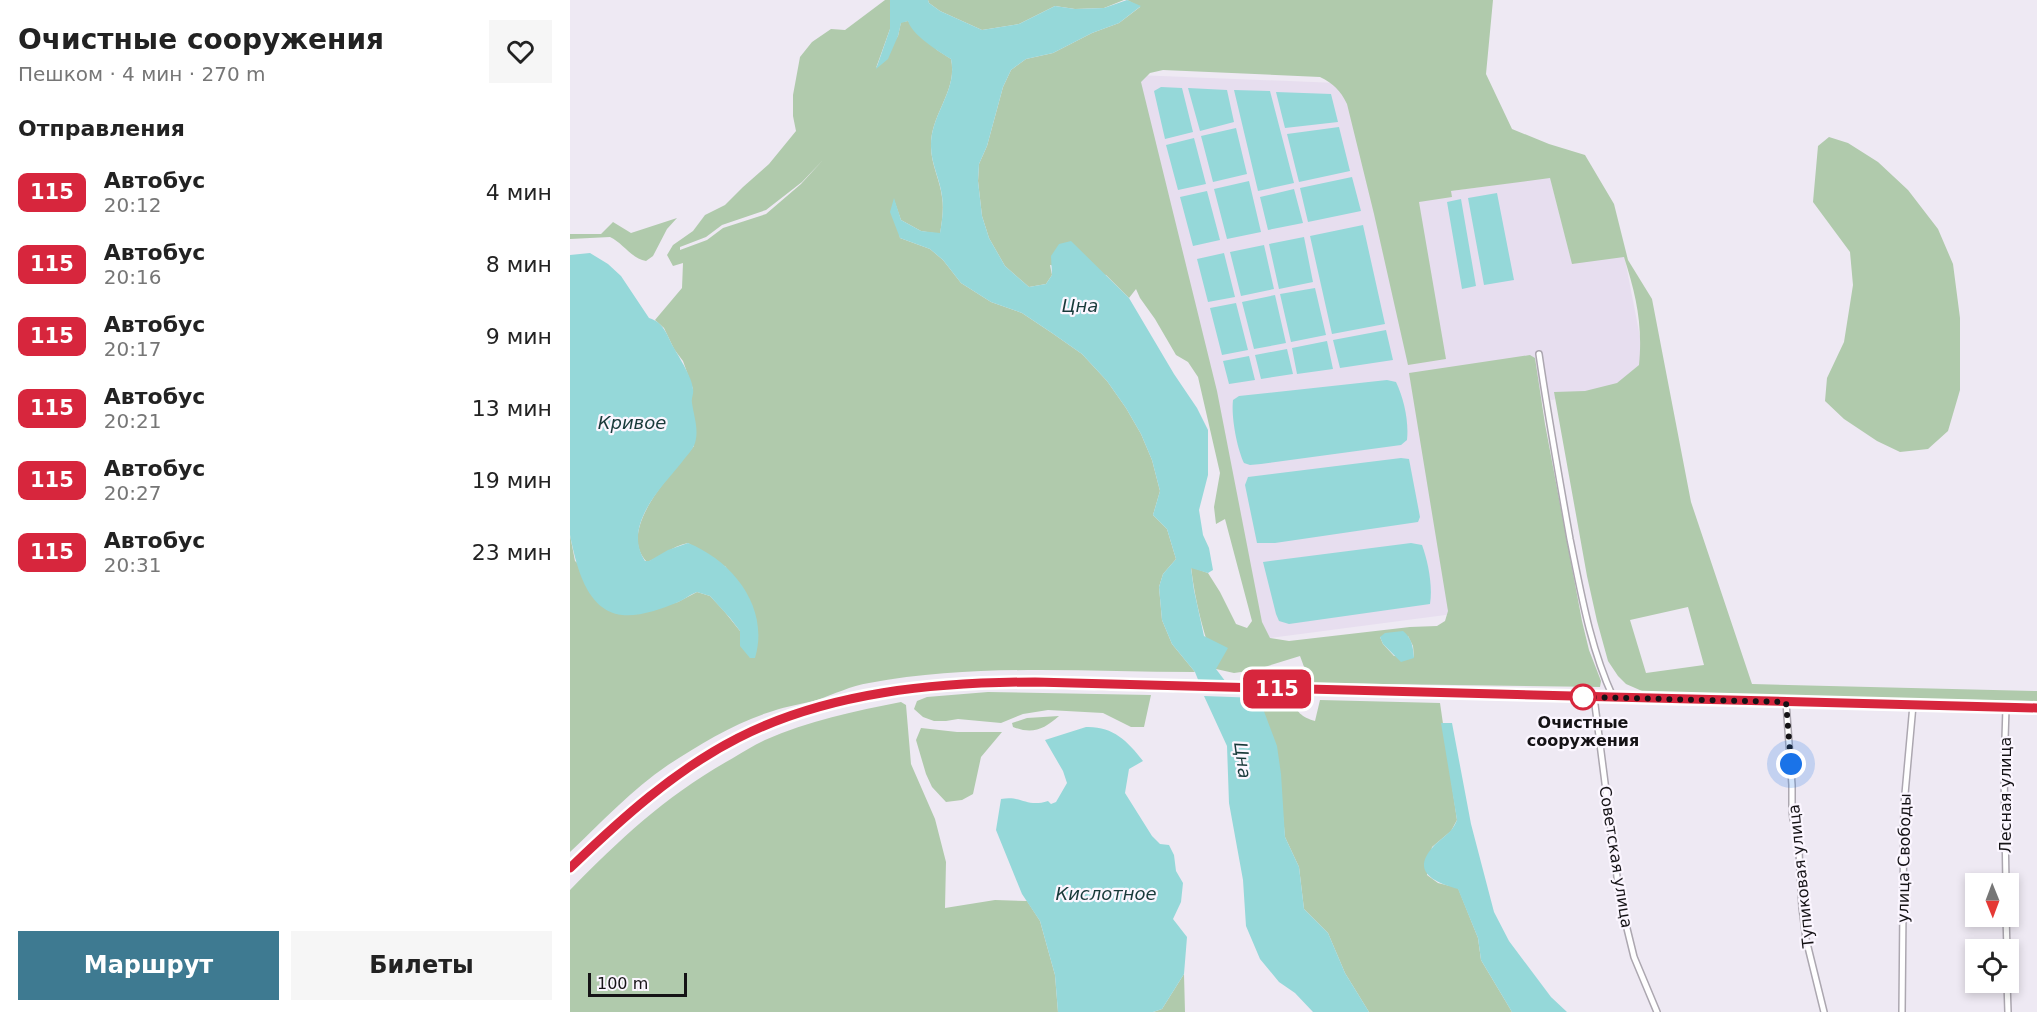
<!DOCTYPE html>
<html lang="ru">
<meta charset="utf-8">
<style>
body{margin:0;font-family:"DejaVu Sans",sans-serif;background:#f6f6f6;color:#222;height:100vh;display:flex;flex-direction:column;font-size:22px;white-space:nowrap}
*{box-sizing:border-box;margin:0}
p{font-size:20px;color:#767676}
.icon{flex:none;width:33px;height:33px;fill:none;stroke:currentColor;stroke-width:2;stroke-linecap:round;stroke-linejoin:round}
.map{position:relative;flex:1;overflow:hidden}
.details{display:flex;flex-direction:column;background:#fff;width:570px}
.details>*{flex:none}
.badge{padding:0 12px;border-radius:9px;font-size:21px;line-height:39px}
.needle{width:39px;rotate:179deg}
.controls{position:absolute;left:1395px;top:873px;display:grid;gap:12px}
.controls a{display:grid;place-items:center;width:54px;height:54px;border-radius:0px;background:#fff;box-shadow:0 3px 9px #0003;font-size:30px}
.scale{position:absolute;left:18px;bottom:15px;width:99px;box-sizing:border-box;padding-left:6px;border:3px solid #151316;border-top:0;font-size:16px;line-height:21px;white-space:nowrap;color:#151316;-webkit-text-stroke:4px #fbf6ff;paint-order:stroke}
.you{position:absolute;width:30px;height:30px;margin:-15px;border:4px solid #fff;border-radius:50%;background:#1a73e8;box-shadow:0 0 0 9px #1a73e833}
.map>.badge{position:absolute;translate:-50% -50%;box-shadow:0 0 0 3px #fff}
h2{padding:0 18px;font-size:22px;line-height:54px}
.round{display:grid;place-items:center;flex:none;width:63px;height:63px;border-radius:0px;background:#f6f6f6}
.summary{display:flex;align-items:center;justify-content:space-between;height:102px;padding:0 18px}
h1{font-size:28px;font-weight:700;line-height:45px}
.primary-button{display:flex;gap:12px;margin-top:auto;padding:12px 18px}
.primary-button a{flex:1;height:69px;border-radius:0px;background:#3e7a91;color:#fff;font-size:24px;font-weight:700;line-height:69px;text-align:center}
.primary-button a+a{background:#f6f6f6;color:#222}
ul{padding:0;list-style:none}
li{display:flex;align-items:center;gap:18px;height:72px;padding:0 18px}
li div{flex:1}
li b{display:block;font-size:22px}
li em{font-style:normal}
li .badge{min-width:66px;font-weight:700;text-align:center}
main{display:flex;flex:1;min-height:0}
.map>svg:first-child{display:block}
.built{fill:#e7deef}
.green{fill:#b0caac;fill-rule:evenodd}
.water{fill:#95d8d9}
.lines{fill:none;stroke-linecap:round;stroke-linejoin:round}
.street-casing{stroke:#aca7b0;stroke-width:8}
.primary-casing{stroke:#8e5165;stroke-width:11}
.street{stroke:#fff;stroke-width:5}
.primary{stroke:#e2abbc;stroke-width:8}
.line-casing{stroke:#fff;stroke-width:14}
.line{stroke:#d7263d;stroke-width:9}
.walk{stroke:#151316;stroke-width:6;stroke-dasharray:0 10.8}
.stop-dot{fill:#fff;stroke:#d7263d;stroke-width:3}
.labels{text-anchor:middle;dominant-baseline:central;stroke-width:4.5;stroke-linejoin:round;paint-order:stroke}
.stop-label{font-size:16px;font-weight:bold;fill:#151316;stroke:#fbf6ff}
.street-label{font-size:16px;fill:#151316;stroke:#fbf6ff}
.water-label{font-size:18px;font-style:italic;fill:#183a3a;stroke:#fbf6ff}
</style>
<main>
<section class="details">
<div class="summary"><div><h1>Очистные сооружения</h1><p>Пешком · 4 мин · 270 m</p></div><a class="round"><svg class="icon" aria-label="heart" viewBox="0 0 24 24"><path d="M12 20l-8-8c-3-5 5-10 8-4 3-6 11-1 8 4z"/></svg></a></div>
<h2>Отправления</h2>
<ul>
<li><span class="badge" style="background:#d7263d;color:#fff">115</span><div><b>Автобус</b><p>20:12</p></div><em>4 мин</em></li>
<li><span class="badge" style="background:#d7263d;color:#fff">115</span><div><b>Автобус</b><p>20:16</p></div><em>8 мин</em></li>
<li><span class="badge" style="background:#d7263d;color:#fff">115</span><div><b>Автобус</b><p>20:17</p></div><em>9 мин</em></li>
<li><span class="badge" style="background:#d7263d;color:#fff">115</span><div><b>Автобус</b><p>20:21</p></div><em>13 мин</em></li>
<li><span class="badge" style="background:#d7263d;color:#fff">115</span><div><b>Автобус</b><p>20:27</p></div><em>19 мин</em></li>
<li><span class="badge" style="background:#d7263d;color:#fff">115</span><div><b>Автобус</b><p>20:31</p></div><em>23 мин</em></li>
</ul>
<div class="primary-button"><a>Маршрут</a><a>Билеты</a></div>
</section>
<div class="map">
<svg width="1467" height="1012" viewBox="0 0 1467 1012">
<rect width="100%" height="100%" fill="#eee9f3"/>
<path class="built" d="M 566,75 L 768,83 L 777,94 L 804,202 L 980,177 L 1000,255 L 1053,249 L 1075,363 L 1048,390 L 968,402 L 883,614 L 693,639 Z"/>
<path class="green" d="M 315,0 L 320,0 L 320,29 L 306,68 L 328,36 L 331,22 L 338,21 L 367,50 L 381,59 C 388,91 360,114 361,147 C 361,164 370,180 372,197 C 374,209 372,221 370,234 L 351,231 L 331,220 L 324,200 L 330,238 L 360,249 L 373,260 L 391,283 L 421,302 L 452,313 L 482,333 L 512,354 L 537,381 L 556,408 L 571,434 L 582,460 L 590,491 L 583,515 L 597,529 L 606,559 L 593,574 L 589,587 L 592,620 L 602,644 L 625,672 C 514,672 408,663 299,683 C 281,686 264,694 247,700 C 232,704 217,706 203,711 C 166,722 130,744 98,765 C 62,789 31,823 0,852 L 0,535 L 5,561 L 67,614 L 108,602 L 127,592 L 140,596 L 154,611 L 170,631 L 180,658 L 156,567 L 118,543 C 102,546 92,557 77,562 C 45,530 104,471 124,446 L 121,400 L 123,389 L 113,361 L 104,349 L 94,328 L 85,320 L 112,288 L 113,263 L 103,266 L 97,255 L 103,245 L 123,231 L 135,215 L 155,205 L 173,187 L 199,164 L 226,131 L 223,116 L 223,95 L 230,57 L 242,42 L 261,29 L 275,30 ZM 253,160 L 231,184 L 196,214 L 153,228 L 137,240 L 110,250 L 110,247 L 136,237 L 152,225 L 196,210 L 232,182 Z
M 358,0 L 554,0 L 534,8 L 505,9 L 485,6 L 449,24 L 412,30 L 370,11 L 359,3 Z
M 557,0 L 923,0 L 916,74 L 942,129 L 979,144 L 1015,155 L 1044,204 L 1058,260 L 1082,299 L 1121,502 L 1182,684 L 1467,691 L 1467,701 L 1111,694 L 1072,691 L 1056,684 L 1048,676 L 1038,661 L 1027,621 L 1017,576 L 984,392 L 1015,391 L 1047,383 L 1069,365 C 1073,325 1066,295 1054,257 L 1002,264 L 980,178 L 881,191 L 882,197 L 849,202 L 876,359 L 838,365 L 804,214 L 777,104 C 770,90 764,84 750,77 L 593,70 L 580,73 L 571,82 L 647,391 L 692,622 L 700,638 L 719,641 L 840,627 L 867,626 L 875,621 L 878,611 L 839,373 L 960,355 L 965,358 L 975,424 L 1012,621 L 1019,650 L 1031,681 L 1030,687 L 740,683 L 730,656 L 685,670 L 664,673 L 646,669 C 634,635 625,602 621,567 L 638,573 L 650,592 L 666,624 L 677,628 L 682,621 L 655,519 L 646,524 L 644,507 L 650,473 L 628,377 L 618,362 L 606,355 L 585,319 L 570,298 L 566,289 L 559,298 L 536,275 L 480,265 L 482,275 L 476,284 L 459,287 L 435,266 L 419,238 L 412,216 L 408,181 L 409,164 L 417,146 L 433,87 L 441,70 L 456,59 L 483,53 L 522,33 L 549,23 L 570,7 ZM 1118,607 L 1134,665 L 1076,673 L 1060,620 ZM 838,636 L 843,646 L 844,657 L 824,656 L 813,644 L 810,637 Z
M 1259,137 L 1278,143 L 1308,162 L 1338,190 L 1368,229 L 1383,264 L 1390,318 L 1390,390 L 1378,431 L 1358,449 L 1330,452 L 1307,441 L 1274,419 L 1255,401 L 1257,378 L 1274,342 L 1283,285 L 1280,252 L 1243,202 L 1248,146 Z
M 107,218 L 97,229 L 83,256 L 76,261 C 62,259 53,243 40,237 L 0,239 L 0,234 L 31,234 L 43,222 L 61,233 Z
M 418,692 L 581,695 L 574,727 L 561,727 L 533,713 L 478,710 L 453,714 L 431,723 L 388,719 L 376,721 L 364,721 L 353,717 L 344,709 L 347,701 L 357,697 Z
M 689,698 L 721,699 C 727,712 731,717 745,721 L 750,700 L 870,703 L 887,820 L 881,831 L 862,847 L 857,875 L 868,883 L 888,888 L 908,938 L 911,960 L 942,1012 L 799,1012 L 775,973 L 758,933 L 734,909 L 729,867 L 715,837 L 712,806 Z
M 331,702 L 336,705 L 341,764 L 365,819 L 376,862 L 375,908 L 425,900 L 457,901 L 470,921 L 485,975 L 488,1012 L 0,1012 L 0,890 C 52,837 97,795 163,758 C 173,752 184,745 195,740 C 238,721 285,711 331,702 Z
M 489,716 C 474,729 463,735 443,727 L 442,723 L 457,718 Z
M 351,728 L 387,732 L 432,732 L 411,757 L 403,794 L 392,800 L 376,802 L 362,787 L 356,774 L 346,740 Z
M 614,974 L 615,1012 L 583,1012 L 592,1009 Z"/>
<path class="water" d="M 320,0 L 358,0 L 359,3 L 370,11 L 412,30 L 449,24 L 485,6 L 505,9 L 534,8 L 557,0 L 571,6 L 549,23 L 522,33 L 483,53 L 456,59 L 441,70 L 433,87 L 417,146 L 409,164 L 408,181 L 412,216 L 419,238 L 435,266 L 459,287 L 476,284 L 482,275 L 481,256 L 489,244 L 501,241 L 559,298 L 604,374 L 627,408 L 638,430 L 638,475 L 629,510 L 633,535 L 639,548 L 643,570 L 638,573 L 621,568 L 624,590 L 634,636 L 658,648 L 646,669 L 665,694 L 633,692 L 625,672 L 602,644 L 592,620 L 589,587 L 593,574 L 606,559 L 597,529 L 583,515 L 590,491 L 582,460 L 571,434 L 556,408 L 537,381 L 512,354 L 482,333 L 452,313 L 421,302 L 391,283 L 373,260 L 360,249 L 330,238 L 320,212 L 324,198 L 331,220 L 351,231 L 370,233 C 372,221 374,209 372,196 C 370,180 361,163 361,147 C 360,114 388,91 381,59 C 368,51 342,35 338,21 L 331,23 L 328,36 L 318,59 L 306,69 L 320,29 Z
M 591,87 L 612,88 L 623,132 L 595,139 L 584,91 Z
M 618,88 L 657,90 L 664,122 L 630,131 Z
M 664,90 L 700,91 L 724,183 L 688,191 Z
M 706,92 L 761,94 L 768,122 L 715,128 Z
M 769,127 L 780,171 L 729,182 L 717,134 Z
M 666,128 L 677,174 L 643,182 L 631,136 Z
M 624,138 L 636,184 L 608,190 L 596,145 Z
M 782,177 L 791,211 L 738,222 L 730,188 Z
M 679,181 L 691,232 L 657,239 L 644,189 Z
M 724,189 L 733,223 L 698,230 L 690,197 Z
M 637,191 L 650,240 L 623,246 L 610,197 Z
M 927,193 L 944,280 L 914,285 L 898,198 Z
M 891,199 L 906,286 L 892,289 L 877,202 Z
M 793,225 L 815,324 L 762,334 L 740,236 Z
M 734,237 L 743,282 L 709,289 L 699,244 Z
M 694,245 L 704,289 L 671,296 L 660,252 Z
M 20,253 L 38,264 L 51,276 L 79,318 C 95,323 97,336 104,348 C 110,359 122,377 123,389 C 124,394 121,398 122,403 C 124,417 129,429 125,443 C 123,450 116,456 112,462 C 91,488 52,526 75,561 L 79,561 L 98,550 L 118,543 C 163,561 200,608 185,658 L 180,658 L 170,646 L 170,631 L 160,618 L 140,596 L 127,592 C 119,595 114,600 106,603 C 91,609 69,617 52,615 C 16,611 6,564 0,535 L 0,255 Z
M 654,253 L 665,297 L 638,302 L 627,259 Z
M 745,288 L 756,335 L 721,342 L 710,294 Z
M 705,295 L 716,343 L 684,349 L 672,302 Z
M 666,303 L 678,350 L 652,355 L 640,308 Z
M 816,330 L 823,360 L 770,368 L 763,340 Z
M 757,341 L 763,369 L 727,374 L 722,348 Z
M 717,349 L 723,374 L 691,379 L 685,355 Z
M 679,356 L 685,380 L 659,384 L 653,361 Z
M 817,380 L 826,382 C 834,399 839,421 837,440 L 831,445 L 691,464 L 680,465 L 674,463 C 667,448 661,417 663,400 L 669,396 Z
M 831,458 L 839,459 L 850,517 L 848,522 L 705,543 L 687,543 L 675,485 L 678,477 Z
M 841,543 L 852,545 C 858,561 863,586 860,604 L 719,624 L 709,621 L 706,614 L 693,562 Z
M 833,631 C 842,638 843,647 844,658 L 831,662 L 813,644 L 810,637 L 815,633 Z
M 634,696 L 689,698 L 707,746 L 711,774 L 715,837 L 729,867 L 734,909 L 758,933 L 775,973 L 799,1012 L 743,1012 L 725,993 L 709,982 L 690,959 L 676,926 L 673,880 L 659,803 L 657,746 Z
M 871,723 L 882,723 L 901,824 L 924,912 L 939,941 L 981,997 L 997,1012 L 942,1012 L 911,960 L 908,938 L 888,889 C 868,883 840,874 862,848 C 870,838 882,834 887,820 Z
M 516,727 C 542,726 557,740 573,761 L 559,769 L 555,793 L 582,836 L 590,844 L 599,845 L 604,855 L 606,871 L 613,883 L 611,902 L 603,919 L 617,937 L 614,974 L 592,1009 L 583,1012 L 488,1012 L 485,975 L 470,921 L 452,894 L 426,830 L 431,799 C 452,795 456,808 478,801 L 481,804 L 486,802 L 497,783 L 493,771 L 475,740 Z"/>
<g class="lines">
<defs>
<path id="street" d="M 969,354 C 978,416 989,477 1000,539 C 1011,593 1020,647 1043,697
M 1024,697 L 1050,900 L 1064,957 L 1087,1012
M 1216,702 L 1222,785 L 1222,809 L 1223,819 L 1228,834 L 1232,907 L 1236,939 L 1254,1012
M 1436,884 L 1434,770 L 1436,708
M 1436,916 L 1437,950
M 1437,982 L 1438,1012
M 1332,1012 L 1334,805 L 1343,705"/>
<path id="primary" d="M 0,868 C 52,819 105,770 169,738 C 259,692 365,682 465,683 L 1467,708"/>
</defs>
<use href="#street" class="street-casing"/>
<use href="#primary" class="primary-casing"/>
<use href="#street" class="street"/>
<use href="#primary" class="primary"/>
</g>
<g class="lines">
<defs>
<path id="line" d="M 0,868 C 51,819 105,770 168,738 C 258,692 366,682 465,682 L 1467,708"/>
</defs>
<use href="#line" class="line-casing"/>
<use href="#line" class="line"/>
<path class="walk" d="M 1013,697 L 1216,702 L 1221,764"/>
</g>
<circle class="stop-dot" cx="1013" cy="697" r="12"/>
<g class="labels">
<g class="stop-label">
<text x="1013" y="722">Очистные<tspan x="1013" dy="18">сооружения</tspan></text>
</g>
<g class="street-label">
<text transform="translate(1435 795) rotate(-90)">Лесная улица</text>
<text transform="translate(1046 857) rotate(81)">Советская улица</text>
<text transform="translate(1334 858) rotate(-89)">улица Свободы</text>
<text transform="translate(1231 876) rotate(-96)">Тупиковая улица</text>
</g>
<g class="water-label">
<text x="510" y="305">Цна</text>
<text x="62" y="422">Кривое</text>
<text transform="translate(673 760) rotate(82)">Цна</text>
<text x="536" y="893">Кислотное</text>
</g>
</g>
</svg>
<div class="controls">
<a><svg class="needle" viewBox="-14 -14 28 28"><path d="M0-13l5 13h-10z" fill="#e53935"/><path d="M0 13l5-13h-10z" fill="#767676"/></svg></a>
<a><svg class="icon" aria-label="locate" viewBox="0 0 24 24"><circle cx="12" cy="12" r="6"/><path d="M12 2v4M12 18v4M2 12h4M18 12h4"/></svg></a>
</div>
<div class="scale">100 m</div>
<div class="you" style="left:1221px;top:764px"></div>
<b class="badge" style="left:707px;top:689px;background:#d7263d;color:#fff">115</b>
</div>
</main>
